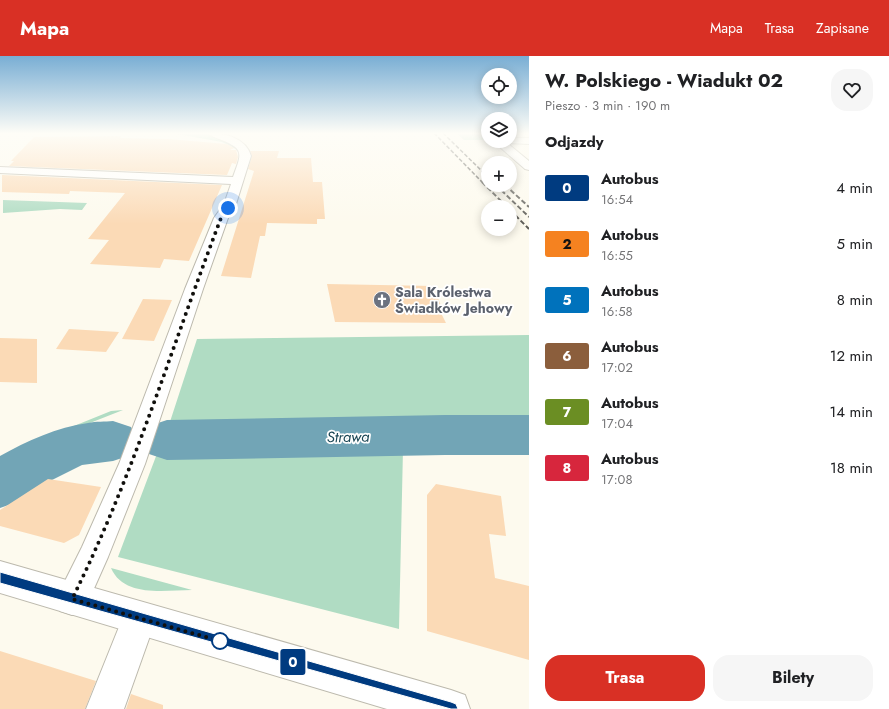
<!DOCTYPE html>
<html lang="pl">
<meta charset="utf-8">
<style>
body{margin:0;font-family:Jost,sans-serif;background:#f6f6f6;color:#202124;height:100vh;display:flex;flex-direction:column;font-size:15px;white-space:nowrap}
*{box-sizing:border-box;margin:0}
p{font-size:13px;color:#757577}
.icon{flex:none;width:22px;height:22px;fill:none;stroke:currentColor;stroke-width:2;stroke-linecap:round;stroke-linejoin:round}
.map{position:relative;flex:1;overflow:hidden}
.sheet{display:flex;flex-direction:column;background:#fff;width:360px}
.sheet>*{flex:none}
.badge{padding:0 8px;border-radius:3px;font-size:14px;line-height:26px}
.tools{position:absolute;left:481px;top:12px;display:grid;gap:8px}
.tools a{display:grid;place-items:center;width:36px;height:36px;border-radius:50%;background:#fff;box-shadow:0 2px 10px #0003;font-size:20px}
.you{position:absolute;width:20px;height:20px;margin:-10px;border:3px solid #fff;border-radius:50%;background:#1a73e8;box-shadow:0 0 0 6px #1a73e833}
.map>.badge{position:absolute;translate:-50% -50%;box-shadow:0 0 0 2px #fff}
h2{padding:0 16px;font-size:15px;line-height:36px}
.round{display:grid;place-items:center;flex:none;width:42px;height:42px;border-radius:16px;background:#f6f6f6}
.overview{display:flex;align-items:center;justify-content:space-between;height:68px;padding:0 16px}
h1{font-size:19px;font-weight:700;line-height:30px}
.primary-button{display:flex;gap:8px;margin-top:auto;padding:8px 16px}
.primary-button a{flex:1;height:46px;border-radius:16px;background:#d93025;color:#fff;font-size:16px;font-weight:700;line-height:46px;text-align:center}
.primary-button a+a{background:#f6f6f6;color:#202124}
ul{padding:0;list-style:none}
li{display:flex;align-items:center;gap:12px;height:56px;padding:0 16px}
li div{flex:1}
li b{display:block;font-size:15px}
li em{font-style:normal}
li .badge{min-width:44px;font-weight:700;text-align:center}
header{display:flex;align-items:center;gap:24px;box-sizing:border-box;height:56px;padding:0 20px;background:#d93025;color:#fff}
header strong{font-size:19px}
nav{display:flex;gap:22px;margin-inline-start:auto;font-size:14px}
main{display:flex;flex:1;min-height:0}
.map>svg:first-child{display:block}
.green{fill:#b0dcc3}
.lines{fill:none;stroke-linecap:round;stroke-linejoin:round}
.river{fill:#72a5b6;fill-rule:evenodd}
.building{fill:#fbdab6}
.street-casing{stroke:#bcb9ad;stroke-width:2}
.secondary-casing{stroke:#bcb9ad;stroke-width:2}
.street{fill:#fff;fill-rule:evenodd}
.secondary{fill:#fff;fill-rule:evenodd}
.rail-far1{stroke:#5d5c56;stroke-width:1.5;stroke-dasharray:4 2;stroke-linecap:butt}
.rail{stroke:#5d5c56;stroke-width:2;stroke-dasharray:5 2.5;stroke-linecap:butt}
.line{fill:#003b80;stroke:#fff}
.walk{stroke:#11100d;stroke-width:4;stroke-dasharray:0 7.2}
.stop-dot{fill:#fff;stroke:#003b80;stroke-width:2}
.labels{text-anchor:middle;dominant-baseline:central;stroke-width:3.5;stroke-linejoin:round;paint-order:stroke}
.worship-label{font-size:14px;font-weight:bold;fill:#5b616d;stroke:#fff;text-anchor:start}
.water-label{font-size:15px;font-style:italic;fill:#1a4654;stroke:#fff}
</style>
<header>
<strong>Mapa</strong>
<nav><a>Mapa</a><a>Trasa</a><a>Zapisane</a></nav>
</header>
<main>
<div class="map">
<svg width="529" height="653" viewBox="0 0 529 653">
<rect width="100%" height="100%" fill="#fdfaee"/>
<path class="green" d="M 203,77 C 216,79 231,86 240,95 L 222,86 L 177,78 Z
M 456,77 L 477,77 L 488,84 L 464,84 Z
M 3,144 L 87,147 L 82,154 L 60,153 L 3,157 Z
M 529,279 L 529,373 L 166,378 L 197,283 Z
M 123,354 L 62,378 L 0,408 L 0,405 L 59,376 L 111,355 Z
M 403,393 L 399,573 L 118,501 L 158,395 Z
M 111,512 L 192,534 C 165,534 124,542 111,512 Z"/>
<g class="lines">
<path class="river" d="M 445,359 L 529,359 L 529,399 L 445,399 L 167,404 L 149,398 L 141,384 L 149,370 L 167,364 Z
M 113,365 L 131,371 L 139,385 L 131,399 L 113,405 L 82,409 L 50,425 L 20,445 L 0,452 L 0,400 C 27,385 57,371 88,367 C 96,365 105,366 113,365 Z"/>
</g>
<path class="building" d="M 121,80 L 120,82 L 168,83 L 227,88 L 234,92 L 230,94 L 236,94 L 238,101 L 236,108 L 232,107 L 227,119 L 9,110 L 14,105 L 11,105 L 34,81 Z
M 250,95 L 279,95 L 277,102 L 311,102 L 313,126 L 322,126 L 325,163 L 317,163 L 317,168 L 267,167 L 265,180 L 260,180 L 251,222 L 221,220 L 254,115 L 248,113 L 252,100 Z
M 2,119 L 222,129 L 189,205 L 164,203 L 160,212 L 90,208 L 109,184 L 88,183 L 125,137 L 70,135 L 69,138 L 2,136 Z
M 327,228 L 433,230 L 444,257 L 441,257 L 446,267 L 335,266 Z
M 143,243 L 172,244 L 154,285 L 122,283 Z
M 69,273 L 119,276 L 106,296 L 56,293 Z
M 0,282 L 37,283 L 37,327 L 0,326 Z
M 48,423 L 101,431 L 79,479 L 64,487 L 0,470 L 0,454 Z
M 436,428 L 501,440 L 506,480 L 489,478 L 495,522 L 529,530 L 529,604 L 427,575 L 427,439 Z
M 0,595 L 96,625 L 85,653 L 0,653 Z
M 131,638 L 163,649 L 163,653 L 126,653 Z"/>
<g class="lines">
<defs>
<path id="street" d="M 208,77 C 225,77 246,82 251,100 L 236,148 L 228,162 L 203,233 L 145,408 L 108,501 L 84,555 L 72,559 L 60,555 L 56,543 L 82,491 L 119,408 L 185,233 L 214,162 L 224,148 L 231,128 L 0,117 L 0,111 L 233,121 C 241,98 246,93 219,83 C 215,81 211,80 208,77 Z
M 510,82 L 529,82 L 529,88 L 507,87 L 529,105 L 529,114 L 525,113 L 493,85 L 504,85 L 506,87 L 505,85 L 510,85 Z
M 139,546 L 151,551 L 156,563 L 124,653 L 86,653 L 127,551 Z"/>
<path id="secondary" d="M 0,505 L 451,634 L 465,639 L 470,653 L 387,653 L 0,537 Z"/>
</defs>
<use href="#street" class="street-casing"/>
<use href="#secondary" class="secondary-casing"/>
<use href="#street" class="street"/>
<use href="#secondary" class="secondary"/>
<path class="rail-far1" d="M 434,77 L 483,127
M 443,77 L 488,121"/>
<path class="rail" d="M 482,126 L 507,151
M 496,129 L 529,161
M 505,129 L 529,151
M 510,154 L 529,173"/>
</g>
<linearGradient id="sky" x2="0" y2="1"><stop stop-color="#79aed4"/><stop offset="0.46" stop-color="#fefdf7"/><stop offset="1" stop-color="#fefdf7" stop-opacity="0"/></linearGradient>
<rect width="529" height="168" fill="url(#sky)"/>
<path class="line" d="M 0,516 L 451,646 L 456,648 L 458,653 L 451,653 L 0,527 Z"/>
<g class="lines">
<path class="walk" d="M 220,585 L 72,543 C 133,421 172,290 221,162 L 228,152"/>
</g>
<defs>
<symbol id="church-disc" viewBox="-11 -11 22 22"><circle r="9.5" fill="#6b7280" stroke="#fff"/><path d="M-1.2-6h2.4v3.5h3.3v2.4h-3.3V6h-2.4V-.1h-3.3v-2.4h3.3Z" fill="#fff"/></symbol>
</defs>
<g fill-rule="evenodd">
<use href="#church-disc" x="372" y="234" width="20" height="20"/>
</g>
<circle class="stop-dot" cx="220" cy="585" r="8"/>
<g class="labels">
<g class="worship-label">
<text x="395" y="236">Sala Królestwa<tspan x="395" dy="16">Świadków Jehowy</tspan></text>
</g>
<g class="water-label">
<text transform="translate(348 381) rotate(-1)">Strawa</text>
</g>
</g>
</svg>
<div class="tools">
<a><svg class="icon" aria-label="locate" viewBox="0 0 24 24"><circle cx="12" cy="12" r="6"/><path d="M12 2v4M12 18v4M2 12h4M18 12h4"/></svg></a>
<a><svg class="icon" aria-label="layers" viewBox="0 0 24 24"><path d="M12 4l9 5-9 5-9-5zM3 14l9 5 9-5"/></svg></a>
<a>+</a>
<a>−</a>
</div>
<div class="you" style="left:228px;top:152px"></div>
<b class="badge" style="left:293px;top:606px;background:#003b80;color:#fff">0</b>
</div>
<section class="sheet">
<div class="overview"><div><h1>W. Polskiego - Wiadukt 02</h1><p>Pieszo · 3 min · 190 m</p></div><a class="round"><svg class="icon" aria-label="heart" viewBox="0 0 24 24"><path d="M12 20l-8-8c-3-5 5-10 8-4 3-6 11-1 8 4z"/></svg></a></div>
<h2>Odjazdy</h2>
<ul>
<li><span class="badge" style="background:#003b80;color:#fff">0</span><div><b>Autobus</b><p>16:54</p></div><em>4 min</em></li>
<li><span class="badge" style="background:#f58220;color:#111">2</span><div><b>Autobus</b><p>16:55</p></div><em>5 min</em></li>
<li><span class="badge" style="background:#0072bc;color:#fff">5</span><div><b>Autobus</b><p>16:58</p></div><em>8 min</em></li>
<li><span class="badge" style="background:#8b5e3c;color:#fff">6</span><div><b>Autobus</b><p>17:02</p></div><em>12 min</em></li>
<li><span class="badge" style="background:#6b8e23;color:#fff">7</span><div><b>Autobus</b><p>17:04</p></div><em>14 min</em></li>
<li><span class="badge" style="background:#d7263d;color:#fff">8</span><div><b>Autobus</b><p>17:08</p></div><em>18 min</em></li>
</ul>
<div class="primary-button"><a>Trasa</a><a>Bilety</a></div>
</section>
</main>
